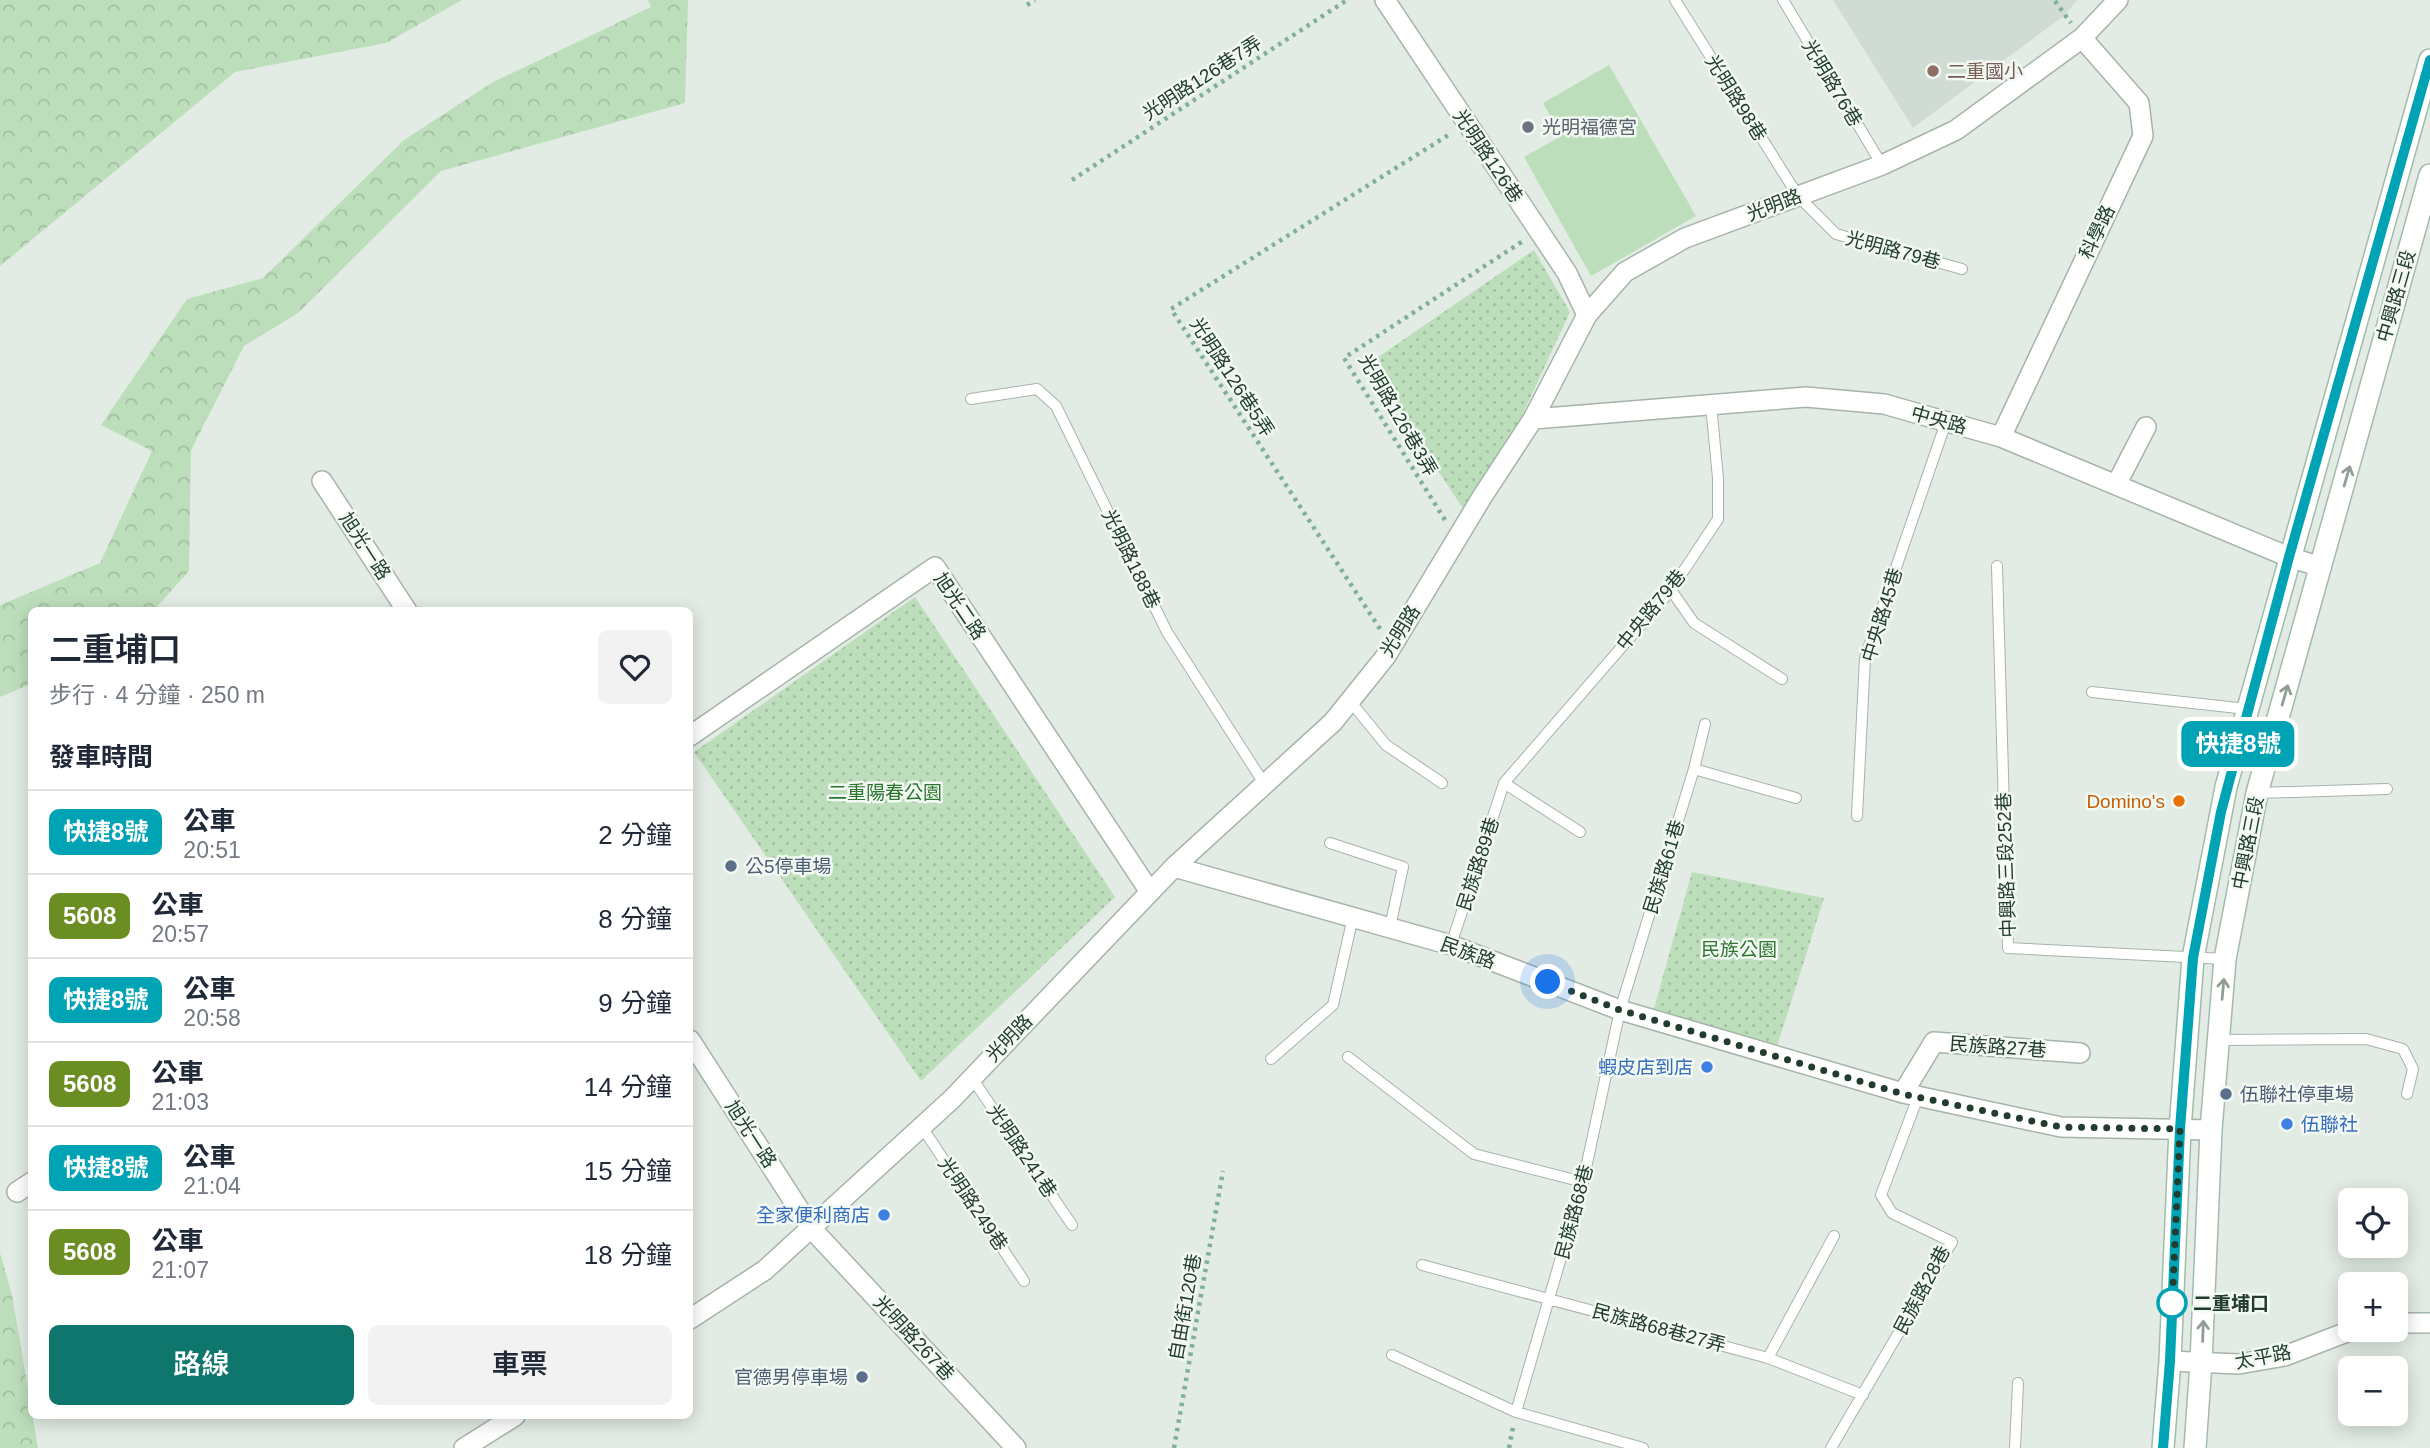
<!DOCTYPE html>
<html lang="zh-TW">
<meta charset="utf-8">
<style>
body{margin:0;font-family:Helvetica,"Noto Sans TC",sans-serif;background:#f2f2f3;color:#1f2937;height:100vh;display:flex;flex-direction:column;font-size:26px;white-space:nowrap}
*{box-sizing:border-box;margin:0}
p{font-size:23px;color:#747a83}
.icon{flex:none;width:38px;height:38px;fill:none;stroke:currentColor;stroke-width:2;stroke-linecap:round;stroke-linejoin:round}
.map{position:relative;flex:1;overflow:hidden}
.panel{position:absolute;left:28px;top:607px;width:665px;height:812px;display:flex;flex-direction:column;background:#fff;border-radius:10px;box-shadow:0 4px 18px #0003}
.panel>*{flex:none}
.badge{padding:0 14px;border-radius:10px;font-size:24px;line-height:46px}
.controls{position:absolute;left:2338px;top:1188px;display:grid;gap:14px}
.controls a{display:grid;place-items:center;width:70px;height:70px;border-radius:10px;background:#fff;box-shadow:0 4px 18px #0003;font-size:35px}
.you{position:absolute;width:35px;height:35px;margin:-18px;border:5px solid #fff;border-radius:50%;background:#1a73e8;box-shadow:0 0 0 10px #1a73e833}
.map>.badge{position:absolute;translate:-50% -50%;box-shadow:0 0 0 4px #fff}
h2{padding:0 21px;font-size:26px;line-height:63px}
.round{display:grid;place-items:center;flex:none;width:74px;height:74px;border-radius:10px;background:#f2f2f3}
.head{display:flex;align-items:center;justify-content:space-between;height:119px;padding:0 21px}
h1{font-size:33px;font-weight:600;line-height:52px}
.button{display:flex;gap:14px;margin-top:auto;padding:14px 21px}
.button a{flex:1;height:80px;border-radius:10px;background:#0f766e;color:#fff;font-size:28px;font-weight:600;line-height:80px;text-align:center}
.button a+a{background:#f2f2f3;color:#1f2937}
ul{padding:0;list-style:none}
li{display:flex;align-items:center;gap:21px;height:84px;padding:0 21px;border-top:2px solid #e0e1e3}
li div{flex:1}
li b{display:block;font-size:26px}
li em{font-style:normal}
li .badge{min-width:77px;font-weight:700;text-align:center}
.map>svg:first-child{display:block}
.built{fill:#d0dcd3}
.grass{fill:#bddebb}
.forest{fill:url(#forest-crowns)}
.park{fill:url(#park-dots)}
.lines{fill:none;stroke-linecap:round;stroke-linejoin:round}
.lane-casing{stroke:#a5b4a9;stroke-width:12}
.street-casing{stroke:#a5b4a9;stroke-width:22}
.secondary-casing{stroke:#a3bbab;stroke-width:24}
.path{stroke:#82b092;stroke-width:4.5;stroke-dasharray:3.5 5;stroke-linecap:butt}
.lane{stroke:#fff;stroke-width:10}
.street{stroke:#fff;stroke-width:19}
.secondary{stroke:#fff;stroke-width:21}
.oneway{stroke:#909e96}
.line-casing{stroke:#fff;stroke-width:16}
.line{stroke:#00a3b4;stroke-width:10}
.walk{stroke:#223d2d;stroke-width:7;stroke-dasharray:0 12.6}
.education-dot{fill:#8d6e63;stroke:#f2f9f3;stroke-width:2.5}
.worship-dot{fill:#6b7280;stroke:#f2f9f3;stroke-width:2.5}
.food-dot{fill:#e8710a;stroke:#f2f9f3;stroke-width:2.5}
.service-dot{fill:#5c6f8a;stroke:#f2f9f3;stroke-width:2.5}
.shop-dot{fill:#3f7fe0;stroke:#f2f9f3;stroke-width:2.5}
.stop-dot{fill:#fff;stroke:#00a3b4;stroke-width:3.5}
.labels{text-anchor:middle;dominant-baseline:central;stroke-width:5;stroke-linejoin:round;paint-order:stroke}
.education-label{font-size:19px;fill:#785e54;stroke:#f2f9f3;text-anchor:start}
.street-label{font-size:19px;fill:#223d2d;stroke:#f2f9f3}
.worship-label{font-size:19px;fill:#5b616d;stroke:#f2f9f3;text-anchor:start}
.park-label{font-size:19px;fill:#2c752f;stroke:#f2f9f3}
.food-label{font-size:19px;fill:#c56008;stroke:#f2f9f3;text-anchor:end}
.service-label{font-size:19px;fill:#4e5e75;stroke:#f2f9f3;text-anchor:start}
.shop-label{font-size:19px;fill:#366cbe;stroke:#f2f9f3;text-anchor:end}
.stop-label{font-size:19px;font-weight:bold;fill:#223d2d;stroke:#f2f9f3;text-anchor:start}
</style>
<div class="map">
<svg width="2430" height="1448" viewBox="0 0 2430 1448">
<defs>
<pattern id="forest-crowns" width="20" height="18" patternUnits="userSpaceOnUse" patternTransform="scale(1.75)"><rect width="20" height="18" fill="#bddebb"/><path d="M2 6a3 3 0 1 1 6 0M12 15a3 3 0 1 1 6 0" fill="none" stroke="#a2bfa1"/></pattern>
<pattern id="park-dots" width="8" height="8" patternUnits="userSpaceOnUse" patternTransform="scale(1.75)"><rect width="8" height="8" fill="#bddebb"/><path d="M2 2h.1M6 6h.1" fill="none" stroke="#a2bfa1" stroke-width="1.8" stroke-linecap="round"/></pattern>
</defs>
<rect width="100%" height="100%" fill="#e2ece4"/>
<path class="built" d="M 1833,0 L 2077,0 L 2065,15 L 1913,128 Z"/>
<path class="grass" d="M 1609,65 L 1696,216 L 1591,276 L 1524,157 L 1561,136 L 1543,103 Z"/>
<path class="forest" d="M 0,0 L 462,0 L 386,43 L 235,72 L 0,266 Z
M 648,0 L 688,0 L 685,103 L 441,171 L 298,313 L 244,346 L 191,450 L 189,571 L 153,611 L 32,611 L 31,684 L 0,697 L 0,605 L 100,563 L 152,451 L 101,425 L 187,299 L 263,278 L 404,140 L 493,82 L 651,7 Z
M 0,1253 L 12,1295 L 38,1448 L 0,1448 Z"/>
<path class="park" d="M 1534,250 L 1570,312 L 1520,420 L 1464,510 L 1368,364 Z
M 915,597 L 1115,897 L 921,1081 L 694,752 Z
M 1692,872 L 1824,898 L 1773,1059 L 1650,1023 Z"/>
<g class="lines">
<defs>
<path id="lane" d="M 1675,0 L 1798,196 L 1836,234 L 1962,269
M 1783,0 L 1882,165
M 971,399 L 1037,389 L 1056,406 L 1167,632 L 1265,785
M 1997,566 L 2008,948 L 2225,959
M 1671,590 L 1694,623 L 1782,679
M 2092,692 L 2247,709
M 1350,701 L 1386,745 L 1442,783
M 1694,769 L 1796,798
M 1504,783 L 1580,832
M 2258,793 L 2387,789
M 1857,816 L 1865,658 L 1946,422
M 1330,843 L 1403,867 L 1390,927
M 1451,945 L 1504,783 L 1671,590 L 1718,519 L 1718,478 L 1711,405
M 2219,1040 L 2366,1039 L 2403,1049 L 2413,1069 L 2407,1094
M 1348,1057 L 1474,1154 L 1583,1182
M 1271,1059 L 1333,1005 L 1353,917
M 972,1078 L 1072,1225
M 922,1127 L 1024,1281
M 1422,1265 L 1768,1358 L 1863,1395
M 1392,1355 L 1516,1412 L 1643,1448
M 1768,1358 L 1834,1236
M 1516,1412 L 1583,1182 L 1620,1010 L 1694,769 L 1705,724
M 1831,1448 L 1952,1242 L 1892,1213 L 1881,1195 L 1918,1097
M 2015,1448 L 2018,1383"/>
<path id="street" d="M 1385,0 L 1567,273 L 1587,315
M 1533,419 L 1806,397 L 1884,404 L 2001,437 L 2289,557 L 2321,567
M 2001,437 L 2143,136 L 2139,103 L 2082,38
M 322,481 L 407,611
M 2116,485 L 2146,427
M 690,736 L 935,567 L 1150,892
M 1174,867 L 1451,945 L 1620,1010 L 1903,1093 L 2061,1127 L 2211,1130
M 690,1040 L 811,1228 L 1016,1448
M 1903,1093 L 1934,1042 L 2080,1053
M 17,1192 L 32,1182
M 690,1319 L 765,1270 L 952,1099 L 1174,867 L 1333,722 L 1386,656 L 1482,497 L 1533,419 L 1587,315 L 1625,272 L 1685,238 L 1882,165 L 1956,130 L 2082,38 L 2118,0
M 2396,1323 L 2430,1323
M 2170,1361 L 2239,1364 L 2285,1356 L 2352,1330
M 464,1448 L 515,1416"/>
<path id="secondary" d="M 2163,1448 L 2170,1361 L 2180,1129 L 2193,958 L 2226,787 L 2430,60
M 2195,1448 L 2201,1363 L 2211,1130 L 2225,959 L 2257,793 L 2430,175"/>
</defs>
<use href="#lane" class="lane-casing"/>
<use href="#street" class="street-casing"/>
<use href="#secondary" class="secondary-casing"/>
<path class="path" d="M 2055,1 L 2071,23
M 1027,5 L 1035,0
M 1072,180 L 1347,0
M 1445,520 L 1344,358 L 1523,241
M 1380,629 L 1171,309 L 1450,134
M 1174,1448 L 1223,1171
M 1509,1448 L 1513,1427"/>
<use href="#lane" class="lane"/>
<use href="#street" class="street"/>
<use href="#secondary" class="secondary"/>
</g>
<defs><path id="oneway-shaft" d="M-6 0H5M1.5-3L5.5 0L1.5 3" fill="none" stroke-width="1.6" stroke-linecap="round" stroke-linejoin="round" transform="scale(1.75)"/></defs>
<g class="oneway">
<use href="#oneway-shaft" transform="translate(2347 476) rotate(-74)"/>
<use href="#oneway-shaft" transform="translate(2285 695) rotate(-74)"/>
<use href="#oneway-shaft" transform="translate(2223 989) rotate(-85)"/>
<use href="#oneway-shaft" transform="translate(2203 1331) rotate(-88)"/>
</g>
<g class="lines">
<defs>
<path id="line" d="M 2163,1448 L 2170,1361 L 2180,1129 L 2193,958 L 2221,812 L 2289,557 L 2430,60"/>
</defs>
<use href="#line" class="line-casing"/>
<use href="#line" class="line"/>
<path class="walk" d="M 1548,982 L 1620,1010 L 1903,1094 L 2061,1127 L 2180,1129 L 2172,1310 L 2172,1303"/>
</g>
<circle class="education-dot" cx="1933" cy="71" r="7"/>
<circle class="worship-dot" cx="1528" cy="127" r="7"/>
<circle class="food-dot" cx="2179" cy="801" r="7"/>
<g class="service-dot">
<circle cx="731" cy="866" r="7"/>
<circle cx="2226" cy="1094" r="7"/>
<circle cx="862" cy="1377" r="7"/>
</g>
<g class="shop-dot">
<circle cx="1707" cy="1067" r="7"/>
<circle cx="2287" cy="1124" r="7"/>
<circle cx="884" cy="1215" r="7"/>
</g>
<circle class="stop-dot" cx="2172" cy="1303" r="14"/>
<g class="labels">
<g class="education-label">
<text x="1947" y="71">二重國小</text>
</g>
<g class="street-label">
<text transform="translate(1202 78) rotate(-33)">光明路126巷7弄</text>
<text transform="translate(1832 83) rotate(59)">光明路76巷</text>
<text transform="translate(1736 98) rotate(58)">光明路98巷</text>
<text transform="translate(1488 156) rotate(56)">光明路126巷</text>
<text transform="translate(1774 205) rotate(-21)">光明路</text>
<text transform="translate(2097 232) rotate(-65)">科學路</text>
<text transform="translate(1893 250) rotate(15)">光明路79巷</text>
<text transform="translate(2396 296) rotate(-74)">中興路三段</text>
<text transform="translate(1232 377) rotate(57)">光明路126巷5弄</text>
<text transform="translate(1398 415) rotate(60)">光明路126巷3弄</text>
<text transform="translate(1939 420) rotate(16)">中央路</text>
<text transform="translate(365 546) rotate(57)">旭光一路</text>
<text transform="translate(1131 559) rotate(64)">光明路188巷</text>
<text transform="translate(960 606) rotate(56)">旭光二路</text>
<text transform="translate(1651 610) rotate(-51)">中央路79巷</text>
<text transform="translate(1882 615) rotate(-73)">中央路45巷</text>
<text transform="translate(1400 631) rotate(-58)">光明路</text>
<text transform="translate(2248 843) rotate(-79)">中興路三段</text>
<text transform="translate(1478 864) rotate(-72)">民族路89巷</text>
<text transform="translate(2006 865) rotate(-92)">中興路三段252巷</text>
<text transform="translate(1664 867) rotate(-73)">民族路61巷</text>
<text transform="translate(1468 953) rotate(20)">民族路</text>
<text transform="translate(1009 1038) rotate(-46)">光明路</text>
<text transform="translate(1998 1047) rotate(4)">民族路27巷</text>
<text transform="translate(751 1134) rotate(57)">旭光一路</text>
<text transform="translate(1022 1151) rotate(56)">光明路241巷</text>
<text transform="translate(973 1204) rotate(56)">光明路249巷</text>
<text transform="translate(1574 1212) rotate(-75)">民族路68巷</text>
<text transform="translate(1922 1290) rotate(-62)">民族路28巷</text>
<text transform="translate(1185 1307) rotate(-80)">自由街120巷</text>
<text transform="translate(1659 1328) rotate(15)">民族路68巷27弄</text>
<text transform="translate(914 1338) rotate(47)">光明路267巷</text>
<text transform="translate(2263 1357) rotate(-11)">太平路</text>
</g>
<g class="worship-label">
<text x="1542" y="127">光明福德宮</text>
</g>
<g class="park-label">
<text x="885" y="792">二重陽春公園</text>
<text x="1739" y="949">民族公園</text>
</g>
<g class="food-label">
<text x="2165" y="801">Domino's</text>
</g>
<g class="service-label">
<text x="745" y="866">公5停車場</text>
<text x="2240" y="1094">伍聯社停車場</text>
<text x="848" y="1377" text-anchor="end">官德男停車場</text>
</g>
<g class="shop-label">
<text x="1693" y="1067">蝦皮店到店</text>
<text x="2301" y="1124" text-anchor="start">伍聯社</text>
<text x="870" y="1215">全家便利商店</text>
</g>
<g class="stop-label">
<text x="2193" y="1303">二重埔口</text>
</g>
</g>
</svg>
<div class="controls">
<a><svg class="icon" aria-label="locate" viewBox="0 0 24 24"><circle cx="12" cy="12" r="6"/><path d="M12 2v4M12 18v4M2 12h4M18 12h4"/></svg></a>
<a>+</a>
<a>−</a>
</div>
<div class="you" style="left:1548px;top:982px"></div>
<b class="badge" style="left:2238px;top:744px;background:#00a3b4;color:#fff">快捷8號</b>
<section class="panel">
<div class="head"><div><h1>二重埔口</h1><p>步行 · 4 分鐘 · 250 m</p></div><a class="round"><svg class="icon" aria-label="heart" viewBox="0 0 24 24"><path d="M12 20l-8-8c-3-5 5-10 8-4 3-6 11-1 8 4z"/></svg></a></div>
<h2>發車時間</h2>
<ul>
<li><span class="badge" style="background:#00a3b4;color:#fff">快捷8號</span><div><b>公車</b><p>20:51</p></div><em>2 分鐘</em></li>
<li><span class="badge" style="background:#6b8e23;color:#fff">5608</span><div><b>公車</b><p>20:57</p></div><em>8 分鐘</em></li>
<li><span class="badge" style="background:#00a3b4;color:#fff">快捷8號</span><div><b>公車</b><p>20:58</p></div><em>9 分鐘</em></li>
<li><span class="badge" style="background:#6b8e23;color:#fff">5608</span><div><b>公車</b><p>21:03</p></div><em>14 分鐘</em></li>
<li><span class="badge" style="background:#00a3b4;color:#fff">快捷8號</span><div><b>公車</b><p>21:04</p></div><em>15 分鐘</em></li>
<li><span class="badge" style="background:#6b8e23;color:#fff">5608</span><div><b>公車</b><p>21:07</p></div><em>18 分鐘</em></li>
</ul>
<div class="button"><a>路線</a><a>車票</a></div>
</section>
</div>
